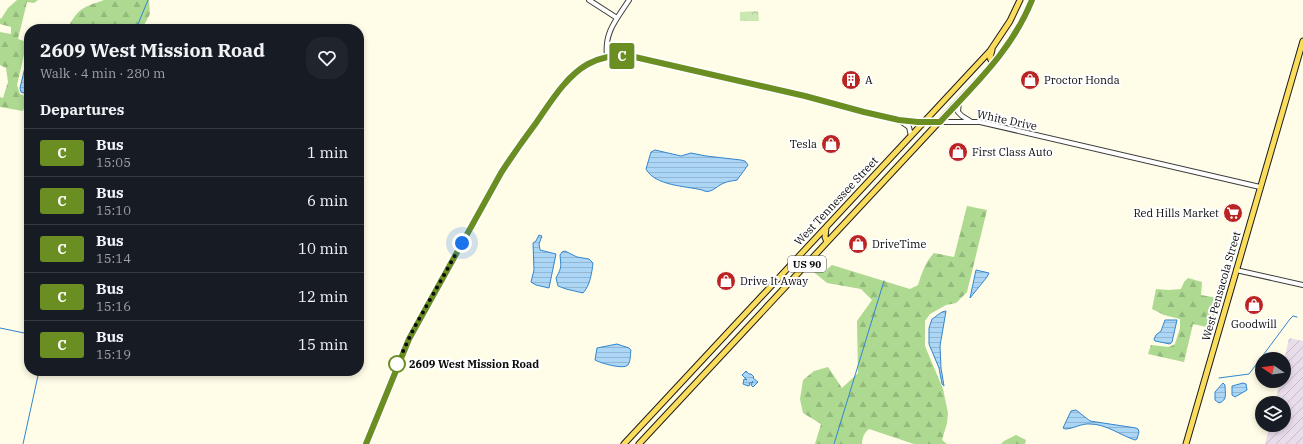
<!DOCTYPE html>
<meta charset="utf-8">
<style>
body{margin:0;font-family:"IBM Plex Serif",serif;background:#20242c;color:#f1f3f6;height:100vh;display:flex;flex-direction:column;font-size:15px;white-space:nowrap}
*{box-sizing:border-box;margin:0}
p{font-size:13px;color:#9ea1a6}
.icon{flex:none;width:22px;height:22px;fill:none;stroke:currentColor;stroke-width:2;stroke-linecap:round;stroke-linejoin:round}
.map{position:relative;flex:1;overflow:hidden}
.side{position:absolute;left:24px;top:24px;width:340px;height:352px;display:flex;flex-direction:column;background:#171b24;border-radius:16px;box-shadow:0 2px 6px #0003}
.side>*{flex:none}
.badge{padding:0 8px;border-radius:3px;font-size:14px;line-height:26px}
.needle{width:26px;rotate:283deg}
.controls{position:absolute;left:1255px;top:352px;display:grid;gap:8px}
.controls a{display:grid;place-items:center;width:36px;height:36px;border-radius:50%;background:#171b24;box-shadow:0 2px 6px #0003;font-size:20px}
.you{position:absolute;width:20px;height:20px;margin:-10px;border:3px solid #fff;border-radius:50%;background:#1a73e8;box-shadow:0 0 0 6px #1a73e833}
.map>.badge{position:absolute;translate:-50% -50%;box-shadow:0 0 0 2px #fff}
h2{padding:0 16px;font-size:15px;line-height:36px}
.round{display:grid;place-items:center;flex:none;width:42px;height:42px;border-radius:16px;background:#20242c}
.head{display:flex;align-items:center;justify-content:space-between;height:68px;padding:0 16px}
h1{font-size:19px;font-weight:700;line-height:30px}
ul{padding:0;list-style:none}
li{display:flex;align-items:center;gap:12px;height:48px;padding:0 16px;border-top:1px solid #363941}
li div{flex:1}
li b{display:block;font-size:15px}
li em{font-style:normal}
li .badge{min-width:44px;font-weight:700;text-align:center}
.map>svg:first-child{display:block}
.industrial{fill:url(#industrial-furrows)}
.forest{fill:url(#forest-firs)}
.park{fill:url(#park-crowns)}
.water{fill:url(#water-rules);stroke:#3286ce}
.lines{fill:none;stroke-linecap:round;stroke-linejoin:round}
.stream{stroke:#3286ce;stroke-width:1}
.minor-casing{stroke:#3d3d3d;stroke-width:6}
.major-casing{stroke:#1b1b1b;stroke-width:7}
.minor{stroke:#fff;stroke-width:4}
.major{stroke:#fadd5c;stroke-width:5}
.line-casing{stroke:#fff;stroke-width:9}
.line{stroke:#6b8e23;stroke-width:6}
.walk{stroke:#0a0a0a;stroke-width:4;stroke-dasharray:0 7.2}
.stop-dot{fill:#fff;stroke:#6b8e23;stroke-width:2}
.labels{text-anchor:middle;dominant-baseline:central;stroke-width:4;stroke-linejoin:round;paint-order:stroke}
.shield{fill:#fff;stroke:#545454;stroke-width:1}
.shield-label{font-size:10px;font-weight:bold;fill:#0a0a0a}
.poi-label{font-size:11px;fill:#0a0a0a;stroke:#fff;text-anchor:start}
.street-label{font-size:11px;fill:#0a0a0a;stroke:#fff}
.stop-label{font-size:11px;font-weight:bold;fill:#0a0a0a;stroke:#fff;text-anchor:start}
</style>
<div class="map">
<svg width="1303" height="444" viewBox="0 0 1303 444">
<defs>
<pattern id="industrial-furrows" width="10" height="10" patternUnits="userSpaceOnUse"><rect width="10" height="10" fill="#e9ddea"/><path d="M-1 1l2-2M0 10L10 0M9 11l2-2" fill="none" stroke="#c6bcc7"/></pattern>
<pattern id="forest-firs" width="22" height="20" patternUnits="userSpaceOnUse"><rect width="22" height="20" fill="#add991"/><path d="M5 1l3.5 6h-7zM16 11l3.5 6h-7z" fill="#94b97c"/></pattern>
<pattern id="park-crowns" width="20" height="18" patternUnits="userSpaceOnUse"><rect width="20" height="18" fill="#cbe8b2"/><path d="M2 6a3 3 0 1 1 6 0M12 15a3 3 0 1 1 6 0" fill="none" stroke="#adc698"/></pattern>
<pattern id="water-rules" width="6" height="5" patternUnits="userSpaceOnUse"><rect width="6" height="5" fill="#acd6f6"/><path d="M0 2.5h6" fill="none" stroke="#93b6d2"/></pattern>
</defs>
<rect width="100%" height="100%" fill="#fffce7"/>
<path class="industrial" d="M 1289,338 L 1303,341 L 1303,444 L 1265,444 L 1270,425 L 1284,425 L 1284,403 L 1275,403 L 1280,381 L 1284,381 L 1284,361 Z"/>
<path class="forest" d="M 17,0 L 38,0 L 34,3 L 27,2 L 18,39 L 27,42 L 17,85 L 20,94 L 28,97 L 23,111 L 0,107 L 0,97 L 3,98 L 8,82 L 6,68 L 0,65 L 0,32 L 11,34 L 11,27 L 0,24 L 0,18 L 1,19 L 8,8 Z
M 104,0 L 149,0 L 150,14 L 142,29 L 67,29 C 79,8 81,8 104,0 Z
M 967,206 L 987,210 L 967,292 L 956,303 L 946,305 L 930,314 L 925,321 L 925,346 L 943,389 L 948,413 L 947,423 L 942,440 L 947,444 L 914,444 L 869,429 C 864,433 862,438 862,444 L 815,444 L 821,424 L 803,413 L 800,399 L 803,380 L 814,371 L 828,367 L 842,388 L 858,373 L 857,321 L 872,300 L 861,289 L 827,283 L 810,269 L 814,264 L 826,270 L 832,265 L 910,289 L 918,285 C 922,273 925,262 934,253 L 954,257 Z
M 1188,278 L 1202,282 L 1201,295 L 1218,298 L 1211,328 L 1193,324 L 1184,362 L 1148,354 L 1151,345 L 1169,347 L 1175,344 L 1180,328 L 1180,319 L 1164,315 L 1152,309 L 1156,289 L 1169,290 L 1181,289 L 1184,282 Z
M 1016,435 L 1026,440 L 1025,444 L 1001,444 L 1004,441 Z"/>
<path class="park" d="M 758,11 L 759,21 L 740,21 L 740,12 Z"/>
<path class="water" d="M 29,51 L 29,95 L 21,92 L 20,88 Z
M 655,150 L 681,156 L 691,153 L 706,156 L 741,160 L 745,161 L 748,165 L 737,180 C 733,181 728,181 724,183 C 716,186 711,195 702,190 C 686,186 655,186 646,169 L 651,152 Z
M 539,235 L 542,236 L 539,244 L 540,250 L 556,254 L 549,288 L 536,285 L 531,282 L 534,270 L 533,243 L 536,241 Z
M 565,251 L 577,257 L 589,259 L 593,263 C 592,272 590,286 583,293 L 566,289 L 558,286 L 556,278 C 562,267 561,267 560,255 L 562,252 Z
M 976,270 L 989,273 L 987,277 L 970,298 Z
M 946,311 L 940,346 L 941,368 L 944,386 L 942,384 L 939,368 L 929,344 L 929,328 L 932,319 C 936,317 941,311 946,311 Z
M 1165,320 L 1177,320 L 1172,342 L 1170,344 L 1155,341 L 1154,339 L 1156,335 L 1161,331 Z
M 617,344 L 629,348 L 631,350 C 630,355 631,360 628,365 C 624,370 600,363 595,360 L 597,348 Z
M 746,371 L 749,374 L 751,374 L 754,377 L 753,378 L 758,382 L 753,387 L 751,385 L 753,381 L 751,383 L 749,383 L 750,385 L 748,386 L 743,384 L 744,379 L 747,380 L 742,375 Z
M 1223,383 L 1225,385 C 1225,393 1228,400 1219,403 L 1215,400 L 1215,392 Z
M 1243,383 L 1246,384 L 1247,390 L 1235,397 L 1232,395 L 1232,386 Z
M 1076,410 L 1090,421 L 1136,428 L 1138,429 L 1139,432 L 1137,439 L 1135,440 C 1120,435 1106,424 1090,424 C 1082,423 1073,429 1065,429 L 1063,428 L 1071,411 Z"/>
<g class="lines">
<path class="stream" d="M 136,29 L 148,0
M 0,328 L 29,334
M 1219,378 L 1249,374 L 1290,319 L 1293,316 L 1297,317
M 23,444 L 39,371
M 834,444 L 884,281"/>
<defs>
<path id="minor" d="M 589,0 L 617,18
M 607,56 C 604,32 617,19 629,0
M 959,101 L 958,112 L 962,116 L 970,121
M 899,120 L 909,127 L 911,136
M 1236,270 L 1303,285
M 366,444 L 409,339 L 501,173 L 514,153 L 561,89 L 577,72 L 588,64 L 607,56 L 627,55 L 641,58 L 805,96 L 864,112 L 899,120 L 924,122 L 980,122 L 1260,187"/>
<path id="major" d="M 992,50 L 990,58 L 993,64
M 826,228 L 825,237 L 827,242
M 624,444 L 990,51 L 1010,21 L 1020,0
M 639,444 L 993,64 C 1010,45 1022,24 1032,0
M 1186,444 L 1303,41"/>
</defs>
<use href="#minor" class="minor-casing"/>
<use href="#major" class="major-casing"/>
<use href="#minor" class="minor"/>
<use href="#major" class="major"/>
</g>
<g class="lines">
<defs>
<path id="line" d="M 366,444 L 409,339 L 501,173 C 512,156 524,139 536,123 C 550,103 566,76 588,64 C 601,57 612,56 626,55 L 805,96 L 864,112 L 899,120 L 918,122 L 940,122 C 976,83 1012,50 1032,0"/>
</defs>
<use href="#line" class="line-casing"/>
<use href="#line" class="line"/>
<path class="walk" d="M 397,364 L 413,330 L 462,243"/>
</g>
<defs>
<symbol id="building-disc" viewBox="-11 -11 22 22"><circle r="9.5" fill="#ba2422" stroke="#fff"/><path d="M-4-6H4V6H1V3H-1V6H-4ZM-2.5-4.3h1.7v1.8h-1.7ZM.8-4.3h1.7v1.8H.8ZM-2.5-1h1.7V.8h-1.7ZM.8-1h1.7V.8H.8Z" fill="#fff"/></symbol>
<symbol id="shop-disc" viewBox="-11 -11 22 22"><circle r="9.5" fill="#ba2422" stroke="#fff"/><path d="M-5-2.5h2.3a2.7 3.5 0 0 1 5.4 0H5L5.5 6h-11ZM-1.5-2.5h3a1.5 2.3 0 0 0-3 0Z" fill="#fff"/></symbol>
<symbol id="supermarket-disc" viewBox="-11 -11 22 22"><circle r="9.5" fill="#ba2422" stroke="#fff"/><path d="M-6-5.5h2.5l.6 2H6L4.5 2H-2.5L-4.4-4H-6ZM-1.5 3.2a1.3 1.3 0 1 0 .1 0ZM3 3.2a1.3 1.3 0 1 0 .1 0Z" fill="#fff"/></symbol>
</defs>
<g fill-rule="evenodd">
<use href="#building-disc" x="840" y="69" width="22" height="22"/>
<use href="#shop-disc" x="1019" y="69" width="22" height="22"/>
<use href="#shop-disc" x="820" y="133" width="22" height="22"/>
<use href="#shop-disc" x="947" y="141" width="22" height="22"/>
<use href="#supermarket-disc" x="1222" y="202" width="22" height="22"/>
<use href="#shop-disc" x="847" y="233" width="22" height="22"/>
<use href="#shop-disc" x="715" y="270" width="22" height="22"/>
<use href="#shop-disc" x="1243" y="294" width="22" height="22"/>
</g>
<circle class="stop-dot" cx="397" cy="364" r="8"/>
<g class="labels">
<rect class="shield" x="788" y="256" width="38" height="16" rx="3"/>
<g class="shield-label">
<text x="807" y="264">US 90</text>
</g>
<g class="poi-label">
<text x="865" y="80">A</text>
<text x="1044" y="80">Proctor Honda</text>
<text x="817" y="144" text-anchor="end">Tesla</text>
<text x="972" y="152">First Class Auto</text>
<text x="1219" y="213" text-anchor="end">Red Hills Market</text>
<text x="872" y="244">DriveTime</text>
<text x="740" y="281">Drive It Away</text>
<text x="1254" y="324" text-anchor="middle">Goodwill</text>
</g>
<g class="street-label">
<text transform="translate(1007 120) rotate(12)">White Drive</text>
<text transform="translate(836 201) rotate(-47)">West Tennessee Street</text>
<text transform="translate(1221 286) rotate(-74)">West Pensacola Street</text>
</g>
<g class="stop-label">
<text x="409" y="364">2609 West Mission Road</text>
</g>
</g>
</svg>
<div class="controls">
<a><svg class="needle" viewBox="-14 -14 28 28"><path d="M0-13l5 13h-10z" fill="#e53935"/><path d="M0 13l5-13h-10z" fill="#9ea1a6"/></svg></a>
<a><svg class="icon" aria-label="layers" viewBox="0 0 24 24"><path d="M12 4l9 5-9 5-9-5zM3 14l9 5 9-5"/></svg></a>
</div>
<div class="you" style="left:462px;top:243px"></div>
<b class="badge" style="left:622px;top:56px;background:#6b8e23;color:#fff">C</b>
<section class="side">
<div class="head"><div><h1>2609 West Mission Road</h1><p>Walk · 4 min · 280 m</p></div><a class="round"><svg class="icon" aria-label="heart" viewBox="0 0 24 24"><path d="M12 20l-8-8c-3-5 5-10 8-4 3-6 11-1 8 4z"/></svg></a></div>
<h2>Departures</h2>
<ul>
<li><span class="badge" style="background:#6b8e23;color:#fff">C</span><div><b>Bus</b><p>15:05</p></div><em>1 min</em></li>
<li><span class="badge" style="background:#6b8e23;color:#fff">C</span><div><b>Bus</b><p>15:10</p></div><em>6 min</em></li>
<li><span class="badge" style="background:#6b8e23;color:#fff">C</span><div><b>Bus</b><p>15:14</p></div><em>10 min</em></li>
<li><span class="badge" style="background:#6b8e23;color:#fff">C</span><div><b>Bus</b><p>15:16</p></div><em>12 min</em></li>
<li><span class="badge" style="background:#6b8e23;color:#fff">C</span><div><b>Bus</b><p>15:19</p></div><em>15 min</em></li>
</ul>
</section>
</div>
